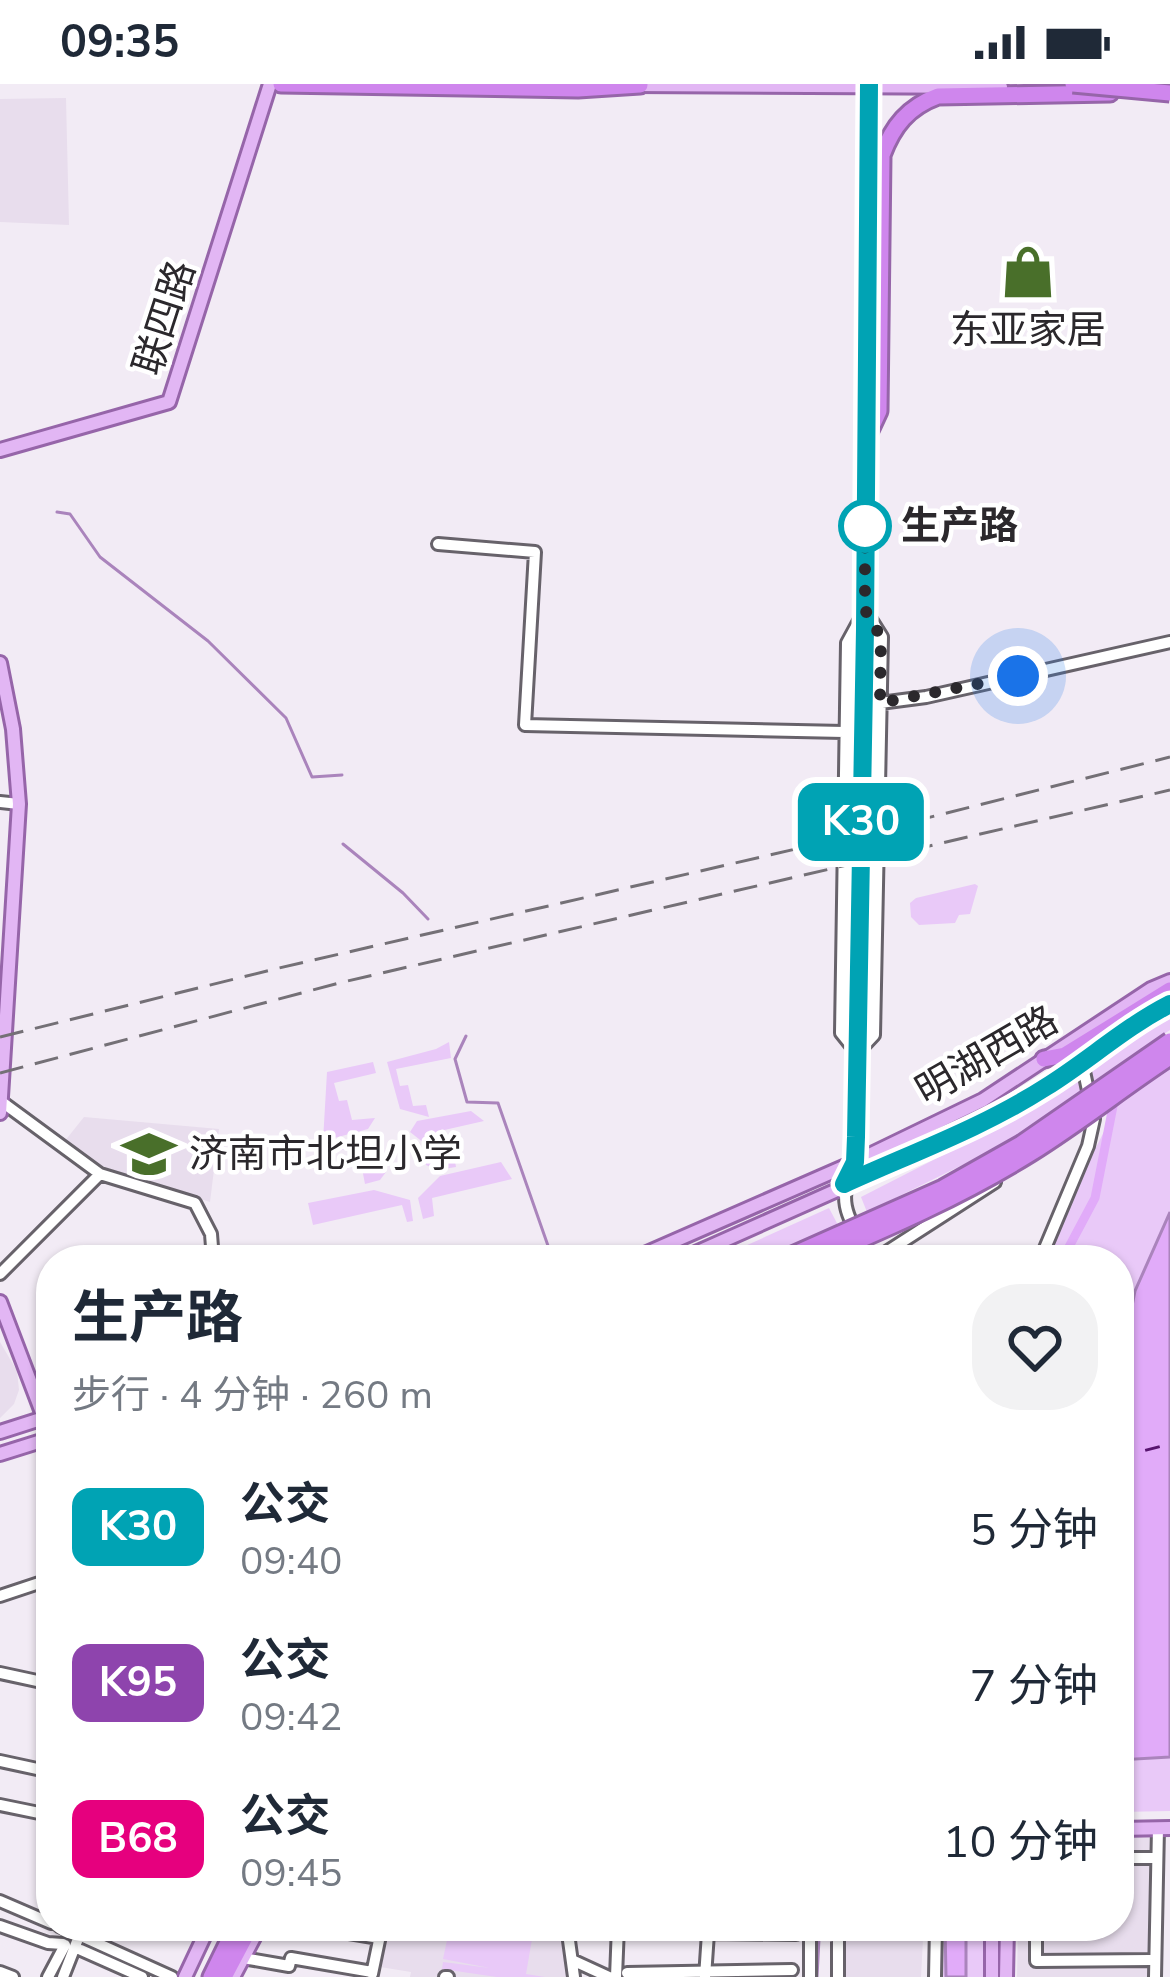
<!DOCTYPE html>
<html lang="zh">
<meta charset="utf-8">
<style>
body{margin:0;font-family:"Nunito Sans","Noto Sans SC",sans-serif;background:#f2f2f3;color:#1f2937;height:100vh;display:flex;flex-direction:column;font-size:45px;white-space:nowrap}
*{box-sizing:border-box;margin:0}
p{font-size:39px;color:#747a83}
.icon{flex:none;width:66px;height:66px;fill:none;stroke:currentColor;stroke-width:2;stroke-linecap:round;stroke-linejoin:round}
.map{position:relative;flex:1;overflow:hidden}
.details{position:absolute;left:36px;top:1161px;width:1098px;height:696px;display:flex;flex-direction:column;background:#fff;border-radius:48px;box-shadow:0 3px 9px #0004}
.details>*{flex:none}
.badge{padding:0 24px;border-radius:18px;font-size:42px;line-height:78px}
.you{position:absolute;width:60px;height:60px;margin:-30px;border:9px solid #fff;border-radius:50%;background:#1a73e8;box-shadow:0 0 0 18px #1a73e833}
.map>.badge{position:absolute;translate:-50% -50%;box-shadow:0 0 0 6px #fff}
.round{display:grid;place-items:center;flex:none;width:126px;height:126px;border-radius:48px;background:#f2f2f3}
.summary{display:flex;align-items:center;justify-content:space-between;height:204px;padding:0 36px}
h1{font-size:57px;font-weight:700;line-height:90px}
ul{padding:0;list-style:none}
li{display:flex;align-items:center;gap:36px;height:156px;padding:0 36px}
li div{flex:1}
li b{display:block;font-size:45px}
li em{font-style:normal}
li .badge{min-width:132px;font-weight:700;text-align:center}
.status{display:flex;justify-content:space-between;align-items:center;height:84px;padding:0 60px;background:#fff;direction:ltr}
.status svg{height:33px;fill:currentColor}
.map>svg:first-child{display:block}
.built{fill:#e8dded}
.green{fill:#e9c9f8}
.water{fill:#e1abf9;stroke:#aa84bc;stroke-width:3}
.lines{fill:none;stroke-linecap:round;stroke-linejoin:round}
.stream{stroke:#aa84bc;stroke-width:3}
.canal{stroke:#e1abf9;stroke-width:9}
.ferry{stroke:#57146f;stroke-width:3;stroke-dasharray:15 12;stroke-linecap:butt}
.minor-casing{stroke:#67626a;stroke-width:16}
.major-casing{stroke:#9665a9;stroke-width:18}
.highway-casing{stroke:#9665a9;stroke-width:21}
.minor{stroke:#fff;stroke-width:10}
.major{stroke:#e2b6f4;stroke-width:12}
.highway{stroke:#cf86ed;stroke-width:15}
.rail{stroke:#747076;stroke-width:3;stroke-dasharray:24 12;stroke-linecap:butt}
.highway-bridge-casing{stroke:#9665a9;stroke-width:21;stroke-linecap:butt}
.highway-bridge{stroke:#cf86ed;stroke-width:15}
.line-casing{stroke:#fff;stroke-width:27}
.line{stroke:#00a3b4;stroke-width:18}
.walk{stroke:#2b282c;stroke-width:12;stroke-dasharray:0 21.6}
.stop-dot{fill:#fff;stroke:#00a3b4;stroke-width:6}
.labels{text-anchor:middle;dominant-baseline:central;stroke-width:9;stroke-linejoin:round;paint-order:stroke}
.street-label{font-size:39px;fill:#2b282c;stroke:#fff}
.poi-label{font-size:39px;fill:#2b282c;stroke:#fff}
.stop-label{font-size:39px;font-weight:bold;fill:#2b282c;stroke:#fff;text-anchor:start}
</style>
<div class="status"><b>09:35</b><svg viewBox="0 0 49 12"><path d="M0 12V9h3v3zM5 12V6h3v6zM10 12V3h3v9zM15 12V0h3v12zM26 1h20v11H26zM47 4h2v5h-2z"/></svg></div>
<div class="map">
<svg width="1170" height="1893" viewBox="0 0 1170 1893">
<rect width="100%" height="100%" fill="#f2ebf5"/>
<path class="built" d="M 66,14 L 69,141 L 0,138 L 0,15 Z
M 84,1033 L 219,1045 L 210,1118 L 101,1082 L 64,1058 Z
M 0,1258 L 17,1287 L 19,1306 L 14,1320 L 0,1334 Z
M 1155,1750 L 1153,1893 L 1017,1893 L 1018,1842 L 1119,1842 L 1119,1752 Z
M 382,1842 L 563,1842 L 570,1893 L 410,1893 L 411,1888 L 374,1882 Z
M 844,1854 L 923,1855 L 921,1893 L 842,1893 Z"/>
<path class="green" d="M 975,800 L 978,802 L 970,830 L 959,831 L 955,839 L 919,841 L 911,833 L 910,819 L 916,814 Z
M 1170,929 L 1170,946 L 1092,998 L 1090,982 Z
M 449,958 L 451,974 L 396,985 L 400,1002 L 408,1001 L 413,1022 L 426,1021 L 429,1033 L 400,1025 L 387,978 L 436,965 Z
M 373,978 L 376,989 L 334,999 L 339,1017 L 347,1016 L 352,1036 L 375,1034 L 368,1045 L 323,1057 L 327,988 Z
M 1170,980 L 1170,1727 L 1119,1728 L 1119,1176 L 1039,1176 L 1121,1014 Z
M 1079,990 L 1081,1008 L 1013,1056 L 867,1128 L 861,1113 L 990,1047 Z
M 471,1027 L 484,1037 L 440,1047 L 443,1063 L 452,1062 L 456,1083 L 437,1086 L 426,1081 L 424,1059 L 410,1048 L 417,1037 Z
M 365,1052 L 380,1062 L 380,1081 L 386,1088 L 380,1096 L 365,1100 L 361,1079 L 367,1077 L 362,1062 L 317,1071 L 323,1064 Z
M 501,1078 L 512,1095 L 432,1114 L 434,1132 L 423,1135 L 418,1114 L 440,1092 Z
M 374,1106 L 410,1116 L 413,1137 L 407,1138 L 402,1121 L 313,1141 L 308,1119 Z
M 829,1124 L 839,1143 L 764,1176 L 714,1176 Z
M 450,1842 L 520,1843 L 519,1852 L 532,1855 L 526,1890 L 545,1893 L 497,1893 L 442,1885 L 443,1878 L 490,1884 L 443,1875 Z
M 943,1842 L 986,1842 L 985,1893 L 943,1893 Z"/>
<path class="water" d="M 1170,1128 L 1170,1673 L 1119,1676 L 1119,1287 L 1135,1207 Z
M 945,1842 L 966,1842 L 966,1893 L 946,1893 Z"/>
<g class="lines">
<path class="stream" d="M 57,428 L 70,430 L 100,473 L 208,557 L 286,634 L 312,693 L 342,691
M 343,760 L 403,809 L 428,835
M 466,952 L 455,975 L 467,1018 L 498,1019 L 553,1176
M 817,1893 L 819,1855"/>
<path class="canal" d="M 1062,1176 L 1095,1114 L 1115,1012"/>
<path class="ferry" d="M 1119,1373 L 1170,1360"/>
<defs>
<path id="minor" d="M 438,460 L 535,468 L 525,641 L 844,648
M 865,526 L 882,553 L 874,951 L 857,969 L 841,949 L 847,559 Z
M 880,619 L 926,613 L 1170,558
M 0,718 L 19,720
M 2,1018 L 100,1090 L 195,1119 L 211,1150 L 213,1176
M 855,1078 C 833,1121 851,1137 873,1176
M 874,1176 L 995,1098
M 1040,1176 L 1088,1062 L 1094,1035 L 1082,978
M 0,1190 L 100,1090
M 0,1512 L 51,1495
M 0,1589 L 51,1600
M 0,1677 L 51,1688
M 0,1721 L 44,1730
M 51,1754 L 45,1778 L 51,1781
M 1119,1774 L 1157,1774
M 0,1817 L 51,1839
M 0,1842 L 48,1859 L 63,1860
M 59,1842 L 172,1893
M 307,1842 L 379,1854
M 567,1842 L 574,1893
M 807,1842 L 810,1846 L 838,1850 L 838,1893
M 1036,1842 L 1036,1877 L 1150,1876
M 81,1866 L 142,1893
M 243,1874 L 289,1882 L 291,1874 L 372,1888
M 572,1876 L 609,1893
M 0,1888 L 13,1893
M 627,1889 L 792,1886
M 372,1890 L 382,1842
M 48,1893 L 65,1861
M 63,1893 L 83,1842
M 445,1893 L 448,1893
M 616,1893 L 618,1842
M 705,1893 L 708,1849 L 796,1850
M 810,1893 L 810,1846
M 935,1893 L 936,1842
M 1155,1893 L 1158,1744"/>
<path id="major" d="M 631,1 L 1001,3
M 0,366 L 169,318 L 270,0
M 0,579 L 13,645 L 19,720 L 0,1029
M 855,1078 L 865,545 L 869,0
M 631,1176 L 855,1078 L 983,1016 L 1151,905 L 1170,897
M 680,1176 L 974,1045 L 1048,1002 L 1129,944 L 1170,920
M 0,1218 L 51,1352
M 0,1348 L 50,1332
M 0,1370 L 51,1354
M 1119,1745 L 1170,1744
M 992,1842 L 992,1893
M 185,1893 L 209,1842
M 233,1893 L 260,1842
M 1006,1893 L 1007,1842"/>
<path id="highway" d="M 281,0 L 578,5 L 640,1
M 866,355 L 879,327 L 882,71 C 893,42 908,23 938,12 L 1110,9
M 1044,975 L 1065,971 L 1170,906
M 211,1893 L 236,1842
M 224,1893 L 251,1842"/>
</defs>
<use href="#minor" class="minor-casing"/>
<use href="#major" class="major-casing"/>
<use href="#highway" class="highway-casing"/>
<use href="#minor" class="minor"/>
<use href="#major" class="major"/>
<use href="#highway" class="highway"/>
<path class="rail" d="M 0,953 L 279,884 L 887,744 L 1170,673
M 0,989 L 339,899 L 1170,706"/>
<defs>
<path id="highway-bridge" d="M 1073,0 L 1170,9
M 781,1176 L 943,1104 L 1021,1060 L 1170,957
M 813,1176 C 888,1144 962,1112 1031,1069 C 1079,1039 1123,1004 1170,973"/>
</defs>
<use href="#highway-bridge" class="highway-bridge-casing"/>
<use href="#highway-bridge" class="highway-bridge"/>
</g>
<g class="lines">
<defs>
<path id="line" d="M 869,0 L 865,545 L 856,1053 L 855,1078 L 844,1100 C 912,1069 982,1044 1046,1003 C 1088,977 1125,943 1170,920"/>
</defs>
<use href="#line" class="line-casing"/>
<use href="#line" class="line"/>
<path class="walk" d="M 865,442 L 865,526 L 881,553 L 880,619 L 1018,592"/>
</g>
<defs>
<symbol id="shop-bare" viewBox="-9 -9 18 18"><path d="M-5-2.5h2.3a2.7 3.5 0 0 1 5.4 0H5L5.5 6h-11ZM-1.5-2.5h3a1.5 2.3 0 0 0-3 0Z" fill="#496f2a" stroke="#fff" stroke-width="2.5" paint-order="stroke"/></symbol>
<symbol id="school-bare" viewBox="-9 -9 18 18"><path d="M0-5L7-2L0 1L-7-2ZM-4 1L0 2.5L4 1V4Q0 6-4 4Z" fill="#496f2a" stroke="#fff" stroke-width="2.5" paint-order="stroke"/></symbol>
</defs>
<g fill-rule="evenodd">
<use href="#shop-bare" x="990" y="150" width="76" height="76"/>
<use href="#school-bare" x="111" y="1032" width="76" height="76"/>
</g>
<circle class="stop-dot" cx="865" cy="442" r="24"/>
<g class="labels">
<g class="street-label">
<text transform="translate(165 234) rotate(-72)">联四路</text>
<text transform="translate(987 972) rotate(-30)">明湖西路</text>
</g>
<g class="poi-label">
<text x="1028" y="246">东亚家居</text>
<text x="189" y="1070" text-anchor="start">济南市北坦小学</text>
</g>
<g class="stop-label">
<text x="901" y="442">生产路</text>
</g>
</g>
</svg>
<div class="you" style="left:1018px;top:592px"></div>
<b class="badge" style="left:861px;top:738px;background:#00a3b4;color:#fff">K30</b>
<section class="details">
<div class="summary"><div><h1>生产路</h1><p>步行 · 4 分钟 · 260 m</p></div><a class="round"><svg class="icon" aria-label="heart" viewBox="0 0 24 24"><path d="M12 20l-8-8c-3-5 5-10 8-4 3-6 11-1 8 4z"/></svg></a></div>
<ul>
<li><span class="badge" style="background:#00a3b4;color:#fff">K30</span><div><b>公交</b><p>09:40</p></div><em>5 分钟</em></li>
<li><span class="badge" style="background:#8e44ad;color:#fff">K95</span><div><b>公交</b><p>09:42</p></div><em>7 分钟</em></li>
<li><span class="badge" style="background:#e6007e;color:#fff">B68</span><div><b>公交</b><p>09:45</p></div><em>10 分钟</em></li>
</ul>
</section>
</div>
